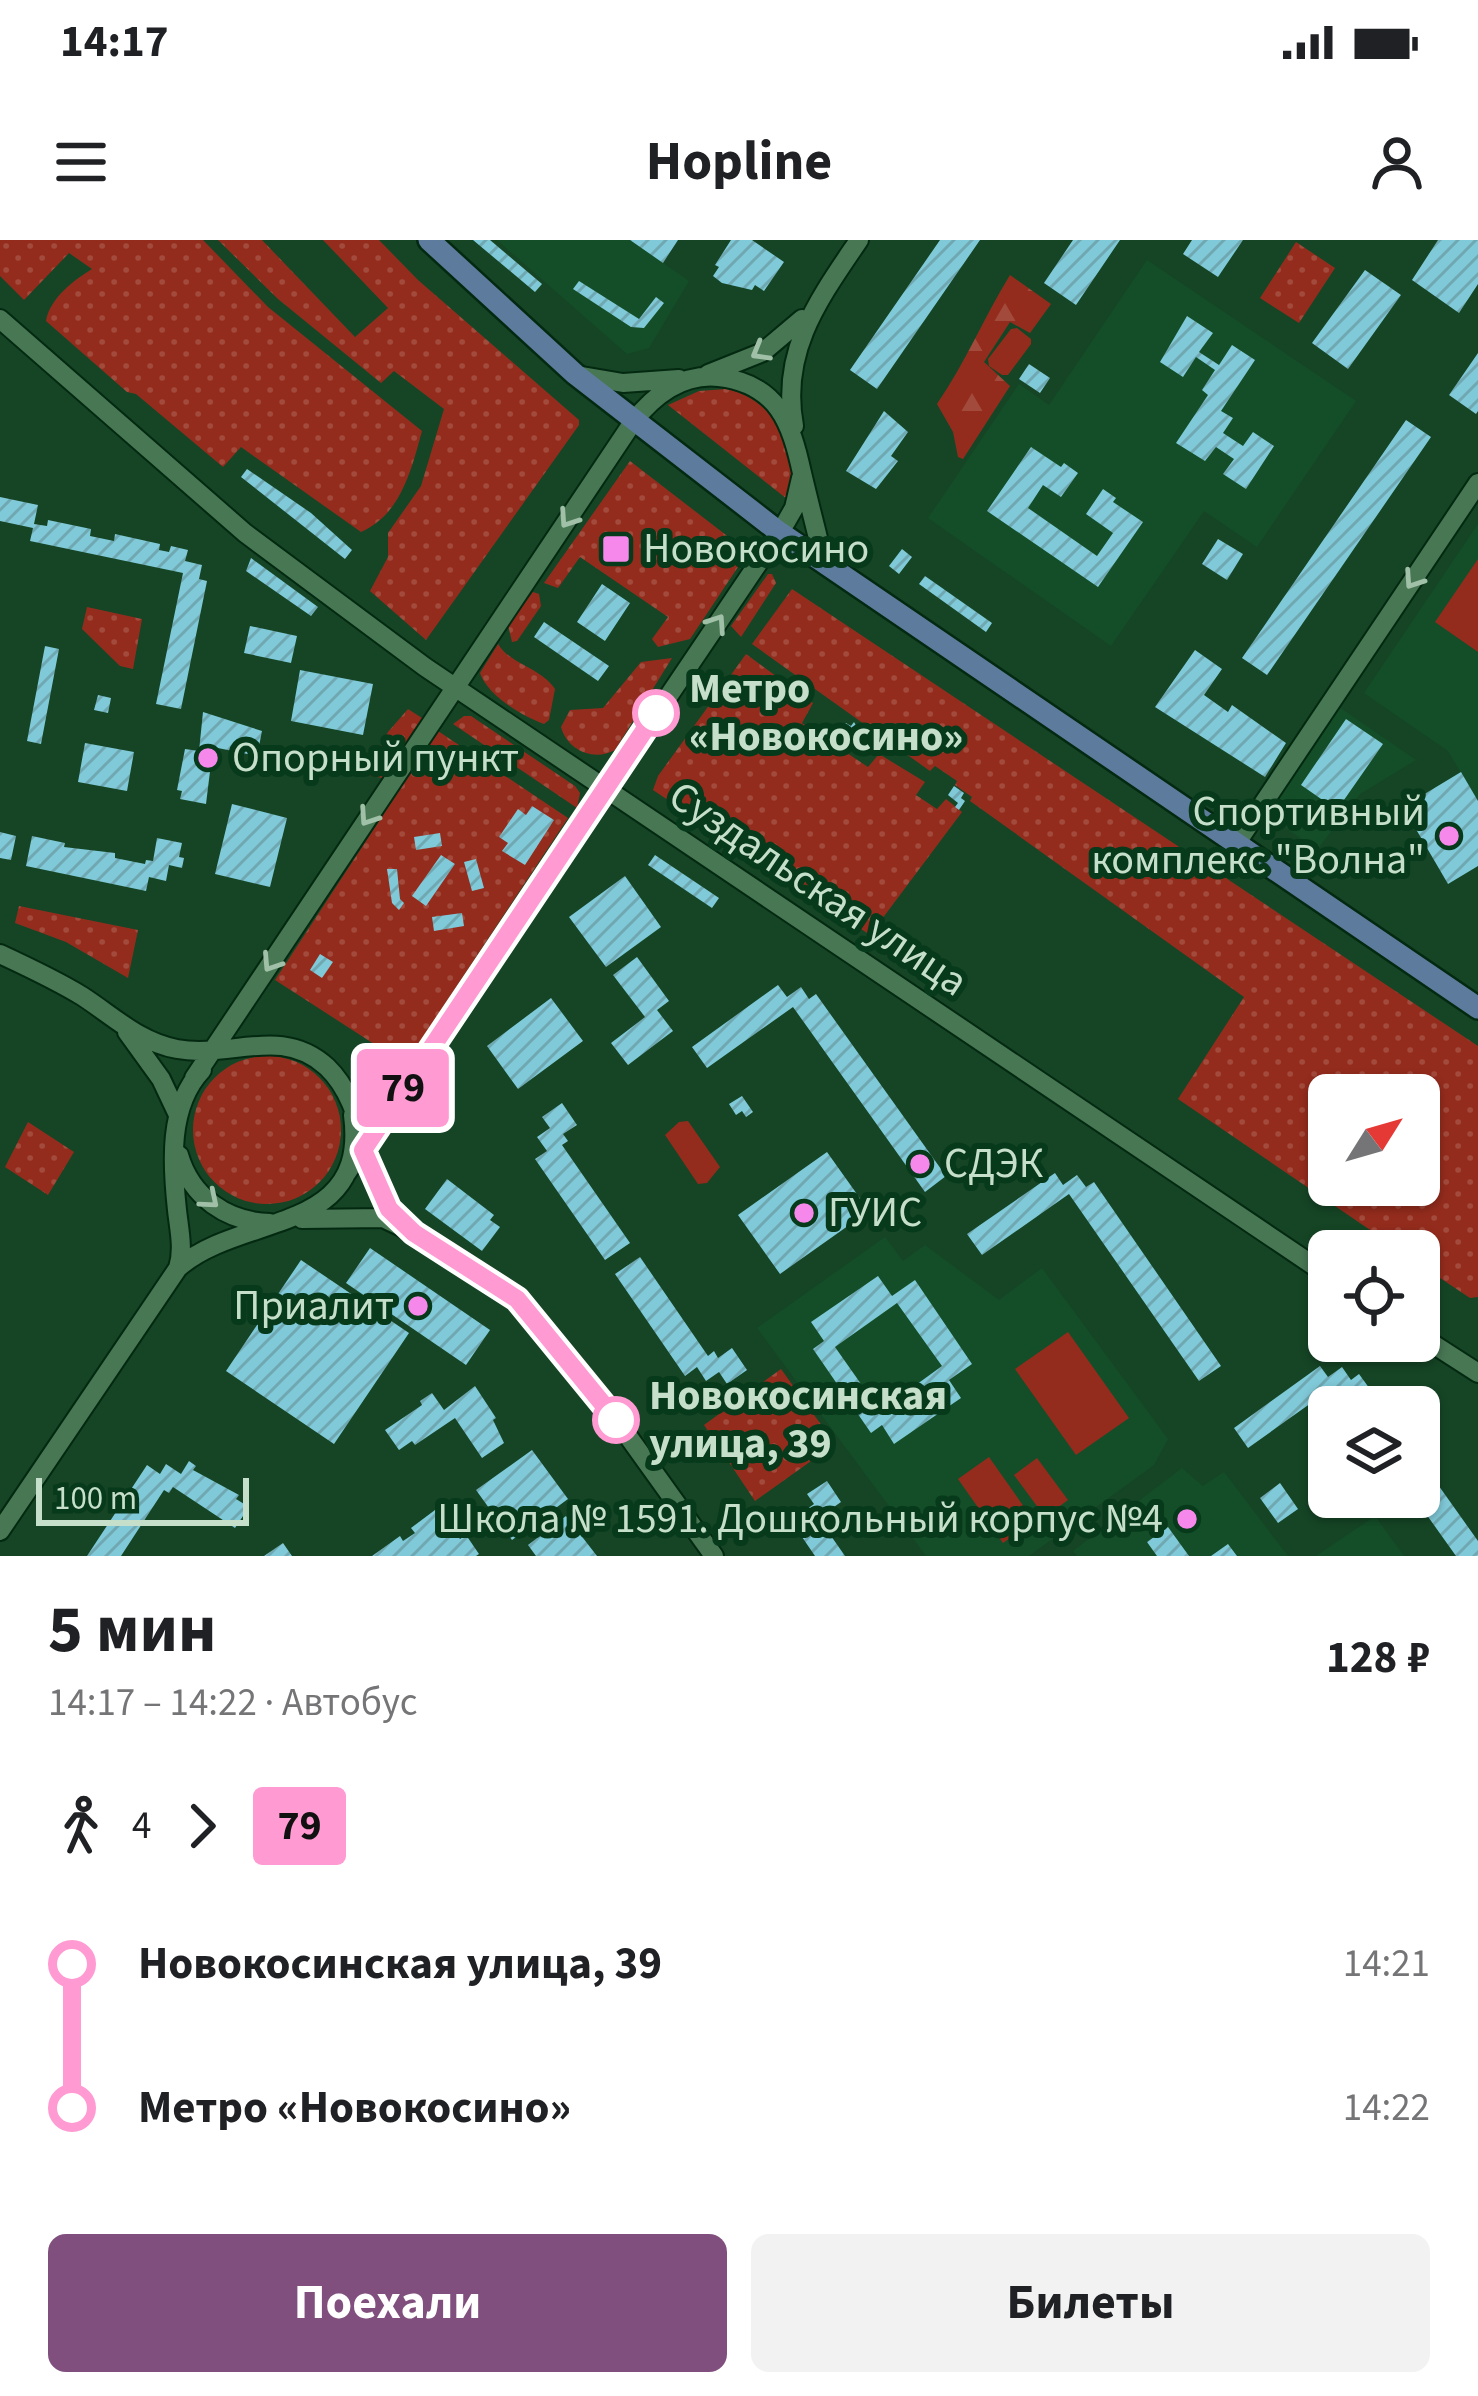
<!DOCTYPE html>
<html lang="ru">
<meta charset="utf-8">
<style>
body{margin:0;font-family:"Source Sans 3",sans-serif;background:#f2f2f2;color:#202124;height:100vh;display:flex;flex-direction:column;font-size:45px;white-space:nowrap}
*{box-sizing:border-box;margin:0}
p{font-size:39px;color:#757577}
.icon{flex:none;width:66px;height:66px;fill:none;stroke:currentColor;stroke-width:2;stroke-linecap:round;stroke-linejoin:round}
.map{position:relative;height:1316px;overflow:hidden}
.side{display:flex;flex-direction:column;background:#fff;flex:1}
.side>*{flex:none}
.badge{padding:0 24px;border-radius:9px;font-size:42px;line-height:78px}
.needle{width:78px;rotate:53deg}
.tools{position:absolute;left:1308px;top:834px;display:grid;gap:24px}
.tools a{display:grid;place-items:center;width:132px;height:132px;border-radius:18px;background:#fff;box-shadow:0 3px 9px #0004;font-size:60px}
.scale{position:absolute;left:36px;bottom:30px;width:213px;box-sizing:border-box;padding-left:12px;border:6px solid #c6dfcb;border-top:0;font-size:33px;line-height:42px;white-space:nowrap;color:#c6dfcb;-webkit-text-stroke:9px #073a1b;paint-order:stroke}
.map>.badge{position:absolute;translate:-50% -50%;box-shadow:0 0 0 6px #fff}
.legs{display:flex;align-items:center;gap:18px;height:132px;padding:0 48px;font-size:39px}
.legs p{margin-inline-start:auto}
.head{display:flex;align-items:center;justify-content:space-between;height:204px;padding:0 48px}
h1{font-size:66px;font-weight:700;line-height:90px}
.action{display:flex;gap:24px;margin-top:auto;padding:24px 48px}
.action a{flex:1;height:138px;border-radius:18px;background:#814f7e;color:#fff;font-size:48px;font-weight:700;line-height:138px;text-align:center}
.action a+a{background:#f2f2f2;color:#202124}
ul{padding:0 48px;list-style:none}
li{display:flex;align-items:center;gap:42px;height:144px;font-size:45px}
li i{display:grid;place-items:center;width:18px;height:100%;margin:0 15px;background:currentColor}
li i::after{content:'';width:30px;height:30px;margin:-15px;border:9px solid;border-radius:50%;background:#fff}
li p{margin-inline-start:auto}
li:first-child i{background:linear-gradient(#0000 50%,currentColor 0)}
li:last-child i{background:linear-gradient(currentColor 50%,#0000 0)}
.status{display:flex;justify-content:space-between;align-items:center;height:84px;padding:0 60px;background:#fff;direction:ltr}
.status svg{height:33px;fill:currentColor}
header{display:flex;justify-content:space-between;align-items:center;height:156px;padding:0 48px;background:#fff;font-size:54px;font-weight:700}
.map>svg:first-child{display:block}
.built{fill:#144e28}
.green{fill:url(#green-dots);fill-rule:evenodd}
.forest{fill:url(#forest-firs)}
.pitch{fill:#942c1d}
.building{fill:url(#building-hatch);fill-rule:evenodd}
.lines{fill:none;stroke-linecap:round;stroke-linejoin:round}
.minor-casing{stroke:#042911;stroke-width:22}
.major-casing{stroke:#042911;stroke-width:26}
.minor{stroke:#487754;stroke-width:18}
.major{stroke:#5d7c9d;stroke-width:21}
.oneway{stroke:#a0c0a7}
.line-1-casing{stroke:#fff;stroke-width:27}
.line-1{stroke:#ff9ad2;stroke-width:18}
.poi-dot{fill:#f788eb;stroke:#073a1b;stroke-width:4.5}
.stop-1-dot{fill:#fff;stroke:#ff9ad2;stroke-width:6}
.labels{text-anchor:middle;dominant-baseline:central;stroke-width:12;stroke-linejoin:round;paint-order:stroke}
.poi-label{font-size:42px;fill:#c6dfcb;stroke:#073a1b;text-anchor:start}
.stop-label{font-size:42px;font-weight:bold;fill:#c6dfcb;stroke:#073a1b;text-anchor:start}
.street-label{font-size:42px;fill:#c6dfcb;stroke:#073a1b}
</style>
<div class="status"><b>14:17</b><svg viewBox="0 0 49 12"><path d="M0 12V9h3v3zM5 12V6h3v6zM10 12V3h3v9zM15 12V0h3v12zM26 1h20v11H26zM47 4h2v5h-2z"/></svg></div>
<header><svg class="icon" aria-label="menu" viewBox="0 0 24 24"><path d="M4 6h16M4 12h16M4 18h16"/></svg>Hopline<svg class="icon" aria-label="person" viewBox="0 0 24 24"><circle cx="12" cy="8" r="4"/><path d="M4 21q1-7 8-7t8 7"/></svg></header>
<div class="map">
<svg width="1478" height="1316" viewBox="0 0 1478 1316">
<defs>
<pattern id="green-dots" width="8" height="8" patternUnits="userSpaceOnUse" patternTransform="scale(3)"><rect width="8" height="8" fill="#942c1d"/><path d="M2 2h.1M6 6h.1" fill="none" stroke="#a24a3c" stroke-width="1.8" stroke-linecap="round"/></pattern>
<pattern id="forest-firs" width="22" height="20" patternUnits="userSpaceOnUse" patternTransform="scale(3)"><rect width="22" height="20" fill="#942c1d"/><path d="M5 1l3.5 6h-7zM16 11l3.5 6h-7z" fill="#a24a3c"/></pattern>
<pattern id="building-hatch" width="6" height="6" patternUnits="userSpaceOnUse" patternTransform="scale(3)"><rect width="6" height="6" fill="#80c9d8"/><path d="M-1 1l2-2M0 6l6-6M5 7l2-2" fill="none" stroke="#6fa8b1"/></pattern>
</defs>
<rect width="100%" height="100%" fill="#154525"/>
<path class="built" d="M 497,0 L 630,0 L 689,41 L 649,108 L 627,114 Z
M 1147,20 L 1356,161 L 1257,307 L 1204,271 L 1111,406 L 928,278 L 1019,144 L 1049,165 Z
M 1478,284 L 1478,561 L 1448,511 L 1364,453 Z
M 1339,467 L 1416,520 L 1360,554 L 1317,610 L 1266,574 Z
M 885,997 L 903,1021 L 925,1005 L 999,1060 L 1042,1028 L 1168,1199 L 1154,1225 L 1029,1316 L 926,1316 L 757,1088 Z
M 1182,1228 L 1203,1246 L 1224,1232 L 1288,1316 L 1077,1316 L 1073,1311 Z
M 1375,1276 L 1404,1316 L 1316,1316 Z"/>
<path class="green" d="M 0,0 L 203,0 L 268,67 L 422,191 C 411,231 401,274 361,292 L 241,207 L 223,227 L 136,154 L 127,152 L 46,81 C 50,58 74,40 92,29 L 69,13 L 24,60 L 0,36 Z
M 218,0 L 262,0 L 355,97 L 388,68 L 323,0 L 379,0 L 418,40 L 579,180 L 579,185 L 426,400 L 370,351 L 388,317 L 388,293 L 421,246 L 444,169 L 394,131 L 381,143 L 278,59 Z
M 1296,2 L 1335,28 L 1299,83 L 1260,58 Z
M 726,149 C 775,159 802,211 787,259 L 668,165 L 699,151 Z
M 630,221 L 748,312 L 690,399 L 658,407 L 652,399 L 668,377 L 580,317 L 558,348 L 544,343 Z
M 768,334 L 772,334 L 776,343 L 741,397 L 731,386 Z
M 792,349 L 1478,806 L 1478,1057 L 1470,1058 L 1419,1024 L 1419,1011 L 1401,1011 L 1178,859 L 1244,757 L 970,561 L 972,557 L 955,545 L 957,541 L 935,526 L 930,531 L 752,404 ZM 1329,855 L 1419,855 L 1419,945 L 1329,945 Z
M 533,352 L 539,354 L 541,366 L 517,401 L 512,402 L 508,385 Z
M 87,367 L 142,379 L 133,429 L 120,426 L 82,389 Z
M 498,404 C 511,425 540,427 555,449 L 549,480 L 544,484 C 522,476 488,456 480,433 Z
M 746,414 L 813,463 L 802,483 L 868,527 L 879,514 L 925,542 L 916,555 L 937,569 L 946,559 L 962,572 L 870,695 L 653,550 L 658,536 Z
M 672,418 L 615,510 C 594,522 567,510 561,487 L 570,470 L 603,468 L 641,422 Z
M 408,469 L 422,478 L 383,538 L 370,536 L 368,532 L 388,492 Z
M 464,476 L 471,476 L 575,546 L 580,553 L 577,568 L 453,484 Z
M 438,491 L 568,578 L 405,824 L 275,740 Z
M 19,666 L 138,690 L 128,738 L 66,702 L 15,683 Z
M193 890a74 74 0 1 1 148 0a74 74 0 1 1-148 0Z
M 28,882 L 74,912 L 48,955 L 5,927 Z
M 781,1129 L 835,1204 L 755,1261 L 704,1185 Z"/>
<path class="forest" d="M 1010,35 L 1051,64 L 1030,93 L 1010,82 L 984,122 L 1010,146 L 963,219 L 958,217 L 953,192 L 937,164 C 966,122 984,77 1010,35 Z"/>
<path class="pitch" d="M 1017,88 L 1031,99 L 1031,104 L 1008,135 L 1002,135 L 989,126 L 988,119 L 1011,89 Z
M 1478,319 L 1478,412 L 1435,382 Z
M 688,881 L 720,927 L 707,943 L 698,944 L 665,895 L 679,882 Z
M 1068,1092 L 1129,1178 L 1076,1215 L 1015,1129 Z
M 989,1217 L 1034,1281 L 1003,1303 L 958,1239 Z
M 1037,1218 L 1068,1260 L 1045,1277 L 1014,1235 Z"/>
<path class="building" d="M 473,0 L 490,0 L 542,44 L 535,52 Z
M 630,0 L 678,0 L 663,23 Z
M 731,0 L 752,0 L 784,22 L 764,51 L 755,45 L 752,50 L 722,43 L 713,36 L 719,27 L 715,25 Z
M 940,0 L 980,0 L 877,149 L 850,130 Z
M 1073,0 L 1120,0 L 1076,65 L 1044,43 Z
M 1192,0 L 1243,0 L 1218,37 L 1183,14 Z
M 1438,0 L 1478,0 L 1478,44 L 1459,73 L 1412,40 Z
M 1365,30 L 1401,55 L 1348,129 L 1312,103 Z
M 579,41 L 639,79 L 656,57 L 664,63 L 644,88 L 631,87 L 573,49 Z
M 1187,76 L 1213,93 L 1199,112 L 1219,125 L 1232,105 L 1255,120 L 1221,171 L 1233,178 L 1223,193 L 1243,206 L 1253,192 L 1274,206 L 1246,249 L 1223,234 L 1234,219 L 1216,207 L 1205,221 L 1176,203 L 1208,155 L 1202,150 L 1215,130 L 1196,117 L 1183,137 L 1160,122 Z
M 1478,113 L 1478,171 L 1476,174 L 1449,155 Z
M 1029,124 L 1050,138 L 1040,153 L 1019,139 Z
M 884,171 L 908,192 L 891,216 L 898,221 L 876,249 L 846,231 Z
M 1406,180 L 1431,197 L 1267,435 L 1242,418 Z
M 1031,207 L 1061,227 L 1064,223 L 1078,233 L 1061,257 L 1043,245 L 1028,268 L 1097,316 L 1113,293 L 1086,274 L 1103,249 L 1116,258 L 1113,262 L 1143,282 L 1098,347 L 987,271 Z
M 247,229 L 311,273 L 352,310 L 345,319 L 241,237 Z
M 0,257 L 38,265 L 34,284 L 47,286 L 48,280 L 91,289 L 90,296 L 114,301 L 115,294 L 160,304 L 159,310 L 169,312 L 171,306 L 188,310 L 185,321 L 202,325 L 199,339 L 207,341 L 181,469 L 156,464 L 183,333 L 30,301 L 33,288 L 0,281 Z
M 1218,299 L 1243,314 L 1227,340 L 1202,324 Z
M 902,309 L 912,317 L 899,334 L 889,326 Z
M 251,318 L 318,367 L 311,376 L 246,331 Z
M 925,336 L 992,383 L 986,392 L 919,344 Z
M 602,344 L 630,363 L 605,401 L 577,382 Z
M 544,382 L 609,426 L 598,441 L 534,397 Z
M 250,386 L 297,396 L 291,423 L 244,413 Z
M 45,406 L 59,409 L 41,504 L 27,501 Z
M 1195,410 L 1222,429 L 1204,455 L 1228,472 L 1232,465 L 1286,503 L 1265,537 L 1155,467 Z
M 300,430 L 373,444 L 363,495 L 291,481 Z
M 98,455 L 111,458 L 108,473 L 94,470 Z
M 203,472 L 262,491 L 257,516 L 213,507 L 206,564 L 180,559 L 182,551 L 177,550 L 185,509 L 199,511 Z
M 1346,479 L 1383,504 L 1337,570 L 1301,545 Z
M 854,482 L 861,494 L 855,503 L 851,500 L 855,495 L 848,491 L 845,495 L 840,492 L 846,483 L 851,486 Z
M 85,503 L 134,512 L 127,551 L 78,542 Z
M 1461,532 L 1478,561 L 1478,626 L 1448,644 L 1403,567 Z
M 954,546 L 964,553 L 961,558 L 965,561 L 959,570 L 955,567 L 958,563 L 948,555 Z
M 232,564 L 287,578 L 270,647 L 215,634 Z
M 532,566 L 554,580 L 525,625 L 502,611 L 508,603 L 499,597 L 518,569 L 526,575 Z
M 0,592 L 16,596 L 11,620 L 0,618 Z
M 440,593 L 442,606 L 416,610 L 414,597 Z
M 32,596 L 65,603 L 64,607 L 115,613 L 115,618 L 145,624 L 146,620 L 153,621 L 157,598 L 182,603 L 179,617 L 184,618 L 182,628 L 169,625 L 166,641 L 149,637 L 146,651 L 26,626 Z
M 441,615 L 455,624 L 426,666 L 412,656 Z
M 655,615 L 719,658 L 712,668 L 648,625 Z
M 476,619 L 484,648 L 472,651 L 464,622 Z
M 387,629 L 397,629 L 400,659 L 404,663 L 399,670 L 392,663 Z
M 625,636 L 661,687 L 606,727 L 569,677 Z
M 462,673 L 464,686 L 434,691 L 432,677 Z
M 320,714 L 333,722 L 322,738 L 310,730 Z
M 637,717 L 669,761 L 657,770 L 673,791 L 628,825 L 611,803 L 645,777 L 613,735 Z
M 778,745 L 787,757 L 801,747 L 809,759 L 816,754 L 946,936 L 925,952 L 793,767 L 707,828 L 692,807 Z
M 551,758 L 583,801 L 518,849 L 487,806 Z
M 742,856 L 753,872 L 746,877 L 742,871 L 736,875 L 729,864 Z
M 562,863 L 577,885 L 563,894 L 568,901 L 562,905 L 630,1003 L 605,1020 L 535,919 L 547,911 L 537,897 L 550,888 L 542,877 Z
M 827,912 L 869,971 L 780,1034 L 738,975 Z
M 1055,933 L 1063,945 L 1077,935 L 1086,947 L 1094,942 L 1221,1126 L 1199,1141 L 1069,954 L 982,1015 L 967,994 Z
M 447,939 L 494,975 L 490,980 L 500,987 L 482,1011 L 425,969 Z
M 370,1008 L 490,1090 L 466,1125 L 346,1043 Z
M 640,1017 L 708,1116 L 714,1111 L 718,1118 L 732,1108 L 747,1130 L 727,1144 L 719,1132 L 706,1141 L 697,1127 L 685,1136 L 615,1034 Z
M 301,1020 L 409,1093 L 334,1204 L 226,1131 Z
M 878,1036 L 892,1056 L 915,1040 L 972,1124 L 949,1140 L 961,1158 L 894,1204 L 882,1185 L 871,1193 L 813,1109 L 824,1101 L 811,1082 ZM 897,1063 L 942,1126 L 880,1171 L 835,1107 Z
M 1320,1126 L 1328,1137 L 1342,1127 L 1351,1140 L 1359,1134 L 1383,1167 L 1350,1167 L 1335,1146 L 1248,1208 L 1234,1188 Z
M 475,1146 L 496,1178 L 493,1180 L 504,1203 L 482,1218 L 455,1178 L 415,1205 L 412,1201 L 399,1210 L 385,1190 L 422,1165 L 420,1161 L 432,1153 L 444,1170 Z
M 532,1210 L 568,1259 L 512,1300 L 476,1250 Z
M 1419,1218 L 1478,1301 L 1478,1316 L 1456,1316 L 1414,1257 L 1419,1257 Z
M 189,1221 L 196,1226 L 193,1230 L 239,1255 L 236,1259 L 249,1267 L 235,1288 L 173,1247 L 169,1253 L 164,1250 L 121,1316 L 87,1316 L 147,1225 L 160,1234 L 166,1224 L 181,1234 Z
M 827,1241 L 841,1262 L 824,1274 L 827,1279 L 822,1283 L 845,1316 L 815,1316 L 800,1294 L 810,1287 L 800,1274 L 814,1264 L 807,1254 Z
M 1280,1243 L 1298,1269 L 1278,1283 L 1260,1258 Z
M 443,1264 L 455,1281 L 449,1285 L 460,1299 L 466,1295 L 479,1314 L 476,1316 L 372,1316 L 400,1296 L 403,1301 L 415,1293 L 411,1288 Z
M 566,1276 L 597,1316 L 536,1316 L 528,1305 Z
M 1168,1287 L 1189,1316 L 1157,1316 L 1147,1302 Z
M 283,1303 L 292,1316 L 264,1316 Z
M 1228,1304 L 1237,1316 L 1211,1316 Z"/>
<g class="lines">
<defs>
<path id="minor" d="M 0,79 L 245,293 L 425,427 L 1329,1036
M 708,134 L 763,112 L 802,79
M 582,136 L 623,143 L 679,139
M 794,186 C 780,111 819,59 859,0
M 1236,604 L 1478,243
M 0,714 C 28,727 56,740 82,756 C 113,776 139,802 177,809 C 230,819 281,785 327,827 C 370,868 359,939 402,982
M 127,792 L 161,839 L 178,875
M 194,838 L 633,182 C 655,154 683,133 719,137 C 778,144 791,183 802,233 C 809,263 817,293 824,323
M 179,915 C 191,957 227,982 270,983
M 346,934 L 786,282 L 794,268 L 801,238
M 302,979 L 383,978 L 414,993 L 517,1059 L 620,1185 L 714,1316
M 178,1028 C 184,1009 179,989 177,970 C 172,924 168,866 202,830
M 1419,1095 L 1478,1133
M 0,1291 L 178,1028 C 242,972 369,996 353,875"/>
<path id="major" d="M 429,0 L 575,134 L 779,292 L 1478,768"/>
</defs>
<use href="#minor" class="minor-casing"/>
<use href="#major" class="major-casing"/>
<use href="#minor" class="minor"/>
<use href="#major" class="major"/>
</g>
<defs><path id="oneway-chevron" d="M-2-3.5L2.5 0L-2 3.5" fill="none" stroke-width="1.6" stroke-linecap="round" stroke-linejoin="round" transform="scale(3)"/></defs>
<g class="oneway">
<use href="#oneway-chevron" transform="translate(760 112) rotate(150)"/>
<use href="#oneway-chevron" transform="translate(568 279) rotate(124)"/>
<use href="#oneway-chevron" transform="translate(1413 340) rotate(124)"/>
<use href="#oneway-chevron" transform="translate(717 383) rotate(-56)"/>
<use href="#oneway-chevron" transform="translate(368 577) rotate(124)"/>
<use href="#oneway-chevron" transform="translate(271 723) rotate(123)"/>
<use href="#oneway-chevron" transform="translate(210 960) rotate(40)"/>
</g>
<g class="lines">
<defs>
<path id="line-1" d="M 616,1180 L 517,1059 L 414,993 L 389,969 L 363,910 L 656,473"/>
</defs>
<use href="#line-1" class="line-1-casing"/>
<use href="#line-1" class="line-1"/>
</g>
<g class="poi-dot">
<rect x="601" y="294" width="30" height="30" rx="6"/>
<circle cx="208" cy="518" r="12"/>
<circle cx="1449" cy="596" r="12"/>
<circle cx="920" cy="924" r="12"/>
<circle cx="804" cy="973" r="12"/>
<circle cx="418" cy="1066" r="12"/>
<circle cx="1187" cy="1279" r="12"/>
</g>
<g class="stop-1-dot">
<circle cx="656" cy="473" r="21"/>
<circle cx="616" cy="1180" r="21"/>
</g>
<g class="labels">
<g class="poi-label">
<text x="643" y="309">Новокосино</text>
<text x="232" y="518">Опорный пункт</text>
<text x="1425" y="572" text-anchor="end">Спортивный<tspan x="1425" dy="48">комплекс "Волна"</tspan></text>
<text x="944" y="924">СДЭК</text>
<text x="828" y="973">ГУИС</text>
<text x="394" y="1066" text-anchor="end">Приалит</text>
<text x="1163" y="1279" text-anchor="end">Школа № 1591. Дошкольный корпус №4</text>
</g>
<g class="stop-label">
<text x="689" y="449">Метро<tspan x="689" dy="48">«Новокосино»</tspan></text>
<text x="649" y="1156">Новокосинская<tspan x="649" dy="48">улица, 39</tspan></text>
</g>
<g class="street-label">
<text transform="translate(818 649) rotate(34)">Суздальская улица</text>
</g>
</g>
</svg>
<div class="tools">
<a><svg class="needle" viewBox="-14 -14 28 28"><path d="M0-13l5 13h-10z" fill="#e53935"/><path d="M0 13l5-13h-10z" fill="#757577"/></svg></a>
<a><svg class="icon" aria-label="locate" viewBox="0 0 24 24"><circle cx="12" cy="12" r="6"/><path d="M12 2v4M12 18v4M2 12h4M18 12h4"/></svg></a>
<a><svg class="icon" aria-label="layers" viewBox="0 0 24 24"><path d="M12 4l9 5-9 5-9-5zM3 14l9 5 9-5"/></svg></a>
</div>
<div class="scale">100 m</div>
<b class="badge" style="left:403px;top:848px;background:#ff9ad2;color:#111">79</b>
</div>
<section class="side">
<div class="head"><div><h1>5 мин</h1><p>14:17 – 14:22 · Автобус</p></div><b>128 ₽</b></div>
<div class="legs"><svg class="icon" aria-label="walk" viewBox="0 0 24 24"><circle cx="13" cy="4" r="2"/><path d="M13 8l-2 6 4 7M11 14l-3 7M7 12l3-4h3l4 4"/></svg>4<svg class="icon" aria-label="forward" viewBox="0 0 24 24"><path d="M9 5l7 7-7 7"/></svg><b class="badge" style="background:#ff9ad2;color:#111">79</b></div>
<ul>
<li><i style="color:#ff9ad2"></i><b>Новокосинская улица, 39</b><p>14:21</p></li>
<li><i style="color:#ff9ad2"></i><b>Метро «Новокосино»</b><p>14:22</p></li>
</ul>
<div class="action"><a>Поехали</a><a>Билеты</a></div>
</section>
